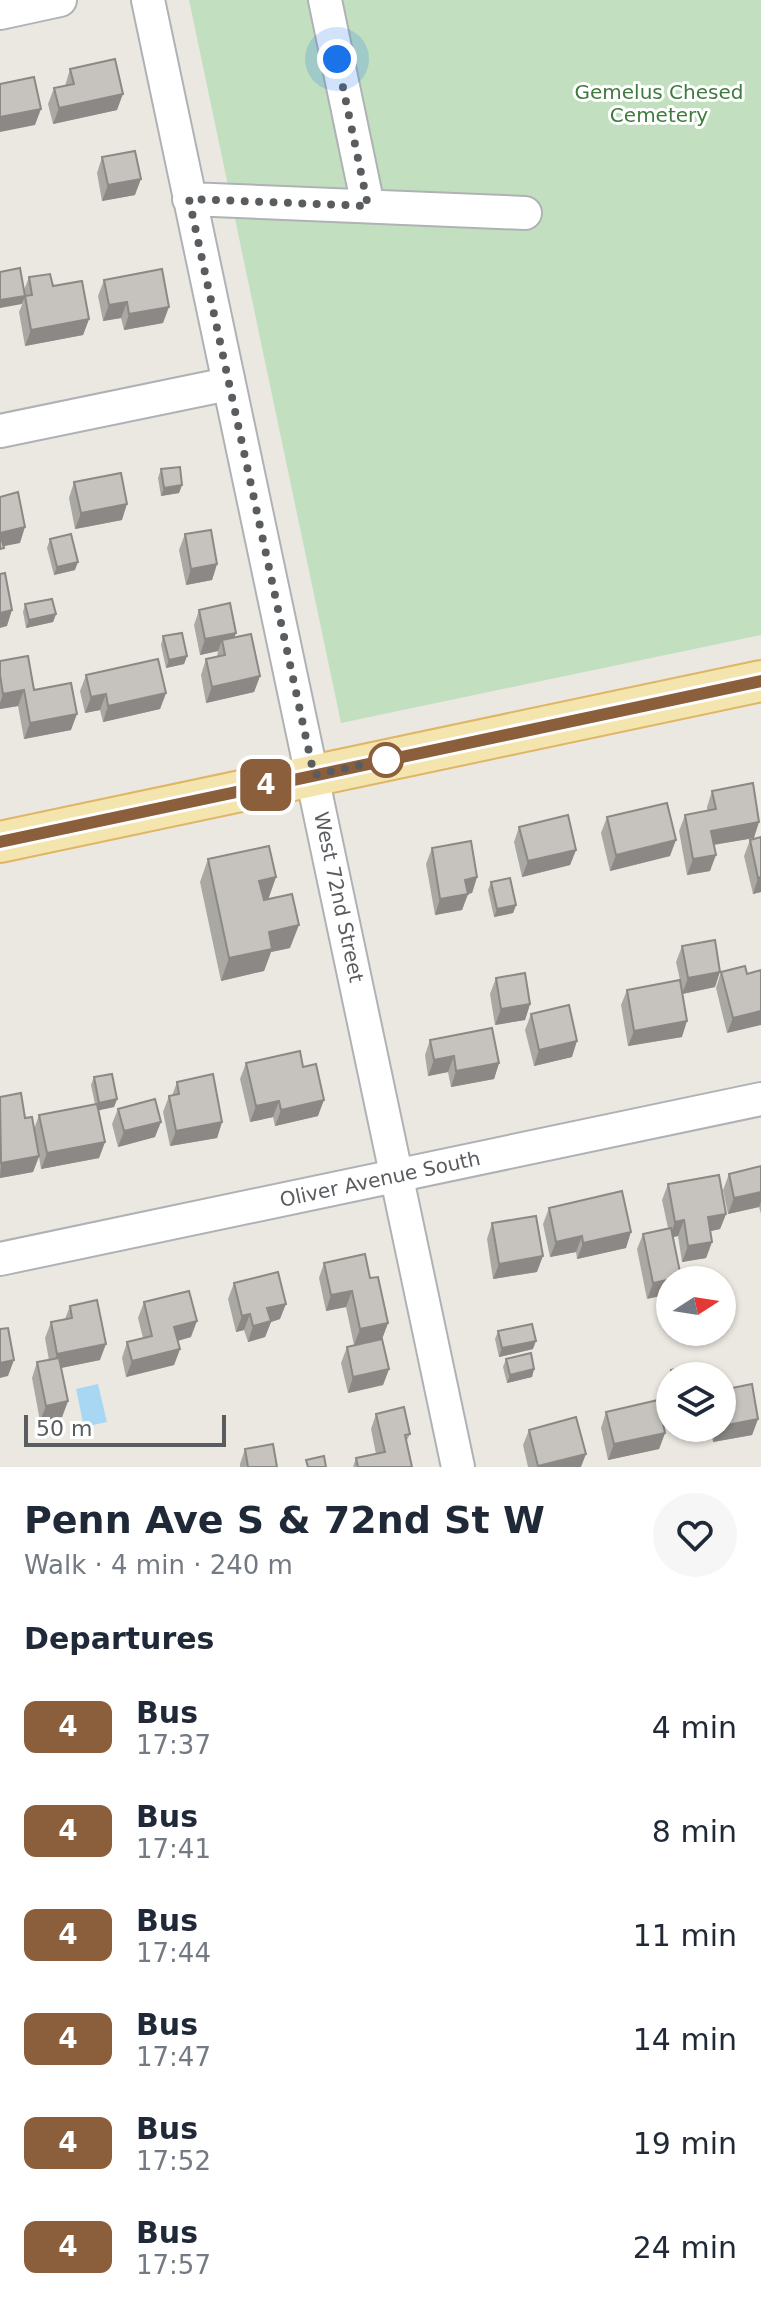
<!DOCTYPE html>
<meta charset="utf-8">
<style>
body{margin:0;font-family:"DejaVu Sans",sans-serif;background:#f6f6f7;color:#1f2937;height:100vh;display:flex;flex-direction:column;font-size:30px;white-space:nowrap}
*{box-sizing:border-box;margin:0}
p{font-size:26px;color:#747a83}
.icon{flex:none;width:44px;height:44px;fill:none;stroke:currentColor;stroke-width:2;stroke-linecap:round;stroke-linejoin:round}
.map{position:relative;height:1467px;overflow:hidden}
.side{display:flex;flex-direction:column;background:#fff;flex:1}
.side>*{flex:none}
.badge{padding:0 16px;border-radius:12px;font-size:28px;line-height:52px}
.needle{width:52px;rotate:78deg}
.tools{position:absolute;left:656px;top:1266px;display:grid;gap:16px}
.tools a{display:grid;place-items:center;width:80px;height:80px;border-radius:50%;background:#fff;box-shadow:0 2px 6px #0004;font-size:40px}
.scale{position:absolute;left:24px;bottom:20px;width:202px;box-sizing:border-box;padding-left:8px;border:4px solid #5a5d60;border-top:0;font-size:22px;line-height:28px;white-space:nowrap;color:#5a5d60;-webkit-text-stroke:6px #fff;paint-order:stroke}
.you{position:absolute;width:40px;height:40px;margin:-20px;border:6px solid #fff;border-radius:50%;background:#1a73e8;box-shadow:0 0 0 12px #1a73e833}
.map>.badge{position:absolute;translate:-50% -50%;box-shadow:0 0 0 4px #fff}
h2{padding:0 24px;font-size:30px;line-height:72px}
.round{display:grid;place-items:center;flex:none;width:84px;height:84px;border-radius:42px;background:#f6f6f7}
.overview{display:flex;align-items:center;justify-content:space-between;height:136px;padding:0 24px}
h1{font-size:38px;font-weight:700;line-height:60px}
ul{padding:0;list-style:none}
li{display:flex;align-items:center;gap:24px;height:104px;padding:0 24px}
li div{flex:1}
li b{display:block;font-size:30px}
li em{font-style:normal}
li .badge{min-width:88px;font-weight:700;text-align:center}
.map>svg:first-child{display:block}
.green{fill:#c2e0c0}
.water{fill:#a8d7f4}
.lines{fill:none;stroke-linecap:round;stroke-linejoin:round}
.minor-casing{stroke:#afb2b5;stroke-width:36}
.major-casing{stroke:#dfb566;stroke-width:44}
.minor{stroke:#fff;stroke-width:32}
.major{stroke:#f4e4ad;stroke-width:40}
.wall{fill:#aaa8a3}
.shaded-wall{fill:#8b8885}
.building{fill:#c6c3be;stroke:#8b8885;stroke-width:2}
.line-casing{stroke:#fff;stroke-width:18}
.line{stroke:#8b5e3c;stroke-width:12}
.walk{stroke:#5a5d60;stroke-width:8;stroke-dasharray:0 14.4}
.stop-dot{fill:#fff;stroke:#8b5e3c;stroke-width:4}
.labels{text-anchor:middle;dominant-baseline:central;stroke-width:6;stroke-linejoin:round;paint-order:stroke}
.park-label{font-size:20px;fill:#3f7b3e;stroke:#fff}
.street-label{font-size:20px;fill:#5a5d60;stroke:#fff}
</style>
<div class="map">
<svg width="761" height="1467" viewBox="0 0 761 1467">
<rect width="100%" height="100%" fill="#ebe8e1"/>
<path class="green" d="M 189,0 L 761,0 L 761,635 L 341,723 Z"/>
<path class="water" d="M 98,1384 L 107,1422 L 84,1427 L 76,1389 Z"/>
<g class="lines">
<defs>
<path id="minor" d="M 148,0 L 458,1467
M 325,0 L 368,206
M 0,13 L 60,0
M 189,199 L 525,213
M 0,431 L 228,384
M 0,1259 L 761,1099"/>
<path id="major" d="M 0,842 L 761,681"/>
</defs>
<use href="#minor" class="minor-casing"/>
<use href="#major" class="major-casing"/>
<use href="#minor" class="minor"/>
<use href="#major" class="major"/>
</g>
<path class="wall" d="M 70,69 L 117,110 L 53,124 L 48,104 L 54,88 L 65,86 Z
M 102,157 L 135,195 L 102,201 L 97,173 Z
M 29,277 L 53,286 L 89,319 L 83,335 L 25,346 L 19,312 L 24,300 L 22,304 L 24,290 Z
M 104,280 L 163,323 L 124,330 L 121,318 L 103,321 L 98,296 Z
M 161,469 L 182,485 L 179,493 L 161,496 L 158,478 Z
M 74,482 L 122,520 L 75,529 L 69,498 Z
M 185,534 L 217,564 L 212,580 L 186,585 L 179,550 Z
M 50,539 L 75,570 L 54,575 L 47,548 Z
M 25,604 L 56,614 L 53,622 L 26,628 L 23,612 Z
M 199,610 L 236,633 L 234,638 L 260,676 L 254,692 L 206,703 L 201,675 L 206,659 L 217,657 L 218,651 L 200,655 L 194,625 Z
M 163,636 L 187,656 L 184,664 L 166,668 L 161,645 Z
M 0,661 L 34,690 L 71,730 L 24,739 L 18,706 L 0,709 Z
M 86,675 L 166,693 L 160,709 L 103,722 L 100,710 L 85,713 L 80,691 Z
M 712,791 L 754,838 L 714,845 L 710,871 L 687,875 L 679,831 L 685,815 L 707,811 L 707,807 Z
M 607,817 L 670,856 L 610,871 L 601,833 Z
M 519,827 L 576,850 L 570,865 L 522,877 L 514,842 Z
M 761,837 L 761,892 L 753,894 L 744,856 L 750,840 Z
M 432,848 L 477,877 L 472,893 L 468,894 L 462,910 L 435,915 L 426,864 Z
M 208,859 L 276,877 L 268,899 L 290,948 L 271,952 L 264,971 L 221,981 L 200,882 Z
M 491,882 L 516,905 L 513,913 L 494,917 L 488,890 Z
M 682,946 L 715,987 L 682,994 L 682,1037 L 628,1046 L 621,1005 L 627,990 L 680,980 L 676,962 Z
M 761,970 L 727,1033 L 716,988 L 721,972 L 747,974 Z
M 496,978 L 530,1004 L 525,1020 L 495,1025 L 490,994 Z
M 531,1014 L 572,1057 L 534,1066 L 525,1030 Z
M 430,1040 L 499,1063 L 494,1079 L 451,1087 L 448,1072 L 428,1076 L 425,1055 Z
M 246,1063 L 303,1067 L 318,1116 L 275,1126 L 273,1117 L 250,1122 L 240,1079 Z
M 94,1077 L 117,1099 L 114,1107 L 98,1110 L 105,1142 L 99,1158 L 41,1169 L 39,1157 L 33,1172 L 0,1178 L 0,1097 L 25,1118 L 34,1129 L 39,1115 L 95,1104 L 91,1085 Z
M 177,1082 L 222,1122 L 217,1138 L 170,1146 L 163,1112 L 169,1096 L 172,1096 Z
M 118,1109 L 155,1137 L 118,1147 L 112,1124 Z
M 761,1166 L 761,1214 L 759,1207 L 728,1214 L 723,1190 L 729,1174 Z
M 668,1184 L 726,1214 L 720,1229 L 710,1231 L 712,1242 L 706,1258 L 682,1262 L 678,1236 L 673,1237 L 647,1299 L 637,1249 L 643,1234 L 668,1228 L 662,1200 Z
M 549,1208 L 626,1248 L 577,1259 L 576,1252 L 550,1257 L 543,1224 Z
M 492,1223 L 537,1272 L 493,1279 L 487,1239 Z
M 324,1263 L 370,1278 L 388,1323 L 382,1339 L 354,1345 L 346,1307 L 326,1311 L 319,1278 Z
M 234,1283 L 280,1319 L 271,1322 L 265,1337 L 248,1342 L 244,1330 L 236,1332 L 228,1299 Z
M 144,1302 L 191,1337 L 178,1341 L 180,1349 L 174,1365 L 126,1377 L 122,1358 L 127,1342 L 143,1338 L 138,1318 Z
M 70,1306 L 100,1360 L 61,1368 L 68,1401 L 62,1417 L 40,1421 L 32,1378 L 37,1362 L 49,1360 L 45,1338 L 51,1322 L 65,1319 Z
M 498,1331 L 533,1349 L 499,1357 L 495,1339 Z
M 347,1347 L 389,1369 L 383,1385 L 348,1393 L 341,1363 Z
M 506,1359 L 534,1369 L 532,1377 L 507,1383 L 503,1367 Z
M 671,1370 L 697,1376 L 670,1376 L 670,1390 L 668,1378 Z
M 606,1412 L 665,1433 L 659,1449 L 608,1460 L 601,1428 Z
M 376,1414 L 410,1434 L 406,1442 L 412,1467 L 353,1467 L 356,1458 L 376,1454 L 371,1429 Z
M 758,1419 L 752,1435 L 713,1442 L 710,1428 L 722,1428 Z
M 529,1430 L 581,1467 L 528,1467 L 523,1445 Z
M 245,1449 L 277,1467 L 240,1467 L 240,1464 Z"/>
<path class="shaded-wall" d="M 123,94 L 117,110 L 53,124 L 59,108 Z
M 41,109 L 35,125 L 0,132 L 0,117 Z
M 141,179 L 135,195 L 102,201 L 108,185 Z
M 25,296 L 22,304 L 0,308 L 0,300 Z
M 127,302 L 121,318 L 103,321 L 109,305 Z
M 169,307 L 163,323 L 124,330 L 129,314 Z
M 89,319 L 83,335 L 25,346 L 31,330 Z
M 182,485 L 179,493 L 161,496 L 164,488 Z
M 127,504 L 122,520 L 75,529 L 81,513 Z
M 25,527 L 20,543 L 0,547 L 0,533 Z
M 78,562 L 75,570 L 54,575 L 57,567 Z
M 217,564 L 212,580 L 186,585 L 191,569 Z
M 12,610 L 7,626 L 0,628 L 0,613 Z
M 56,614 L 53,622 L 26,628 L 29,620 Z
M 236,633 L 230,649 L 222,640 L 218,651 L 200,655 L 205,639 Z
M 187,656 L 184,664 L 166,668 L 169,660 Z
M 260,676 L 254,692 L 206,703 L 212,687 Z
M 24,690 L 18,706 L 0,709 L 0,703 L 3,694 Z
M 166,693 L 160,709 L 103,722 L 108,706 Z
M 106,694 L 100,710 L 85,713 L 91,697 Z
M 77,714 L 71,730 L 24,739 L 30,723 Z
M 759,822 L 754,838 L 705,846 L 711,831 Z
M 676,840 L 670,856 L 610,871 L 616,855 Z
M 576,850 L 570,865 L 522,877 L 528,861 Z
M 716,855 L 710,871 L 687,875 L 693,859 Z
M 276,877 L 268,900 L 251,903 L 259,881 Z
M 477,877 L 472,893 L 460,895 L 465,880 Z
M 761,877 L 761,892 L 753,894 L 758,878 Z
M 468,894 L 462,910 L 435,915 L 440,899 Z
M 516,905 L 513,913 L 494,917 L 497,909 Z
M 299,925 L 290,948 L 271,952 L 264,971 L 221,981 L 229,958 L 269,932 Z
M 720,972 L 715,987 L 682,994 L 688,978 Z
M 530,1004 L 525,1020 L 495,1025 L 501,1009 Z
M 761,1011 L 761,1025 L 727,1033 L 733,1018 Z
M 687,1021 L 682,1037 L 628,1046 L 634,1031 Z
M 577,1041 L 572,1057 L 534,1066 L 539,1050 Z
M 454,1056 L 448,1072 L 428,1076 L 434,1060 Z
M 499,1063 L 494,1079 L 451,1087 L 456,1071 Z
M 117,1099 L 114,1107 L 96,1111 L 99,1103 Z
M 324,1100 L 318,1116 L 275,1126 L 281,1110 Z
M 279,1101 L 273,1117 L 250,1122 L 256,1106 Z
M 161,1122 L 155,1137 L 118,1147 L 124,1131 Z
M 222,1122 L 217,1138 L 170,1146 L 176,1131 Z
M 105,1142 L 99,1158 L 41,1169 L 47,1153 Z
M 39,1156 L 33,1172 L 0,1178 L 1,1163 Z
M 761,1192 L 761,1202 L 759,1207 L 728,1214 L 734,1198 Z
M 726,1214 L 720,1229 L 702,1233 L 708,1217 Z
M 684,1220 L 678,1236 L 669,1238 L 675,1222 Z
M 631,1232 L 626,1248 L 577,1259 L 583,1243 Z
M 582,1236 L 576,1252 L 550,1257 L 556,1242 Z
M 712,1242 L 706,1258 L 682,1262 L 688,1246 Z
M 543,1256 L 537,1272 L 493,1279 L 499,1264 Z
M 681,1277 L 680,1280 L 670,1280 L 670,1294 L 647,1299 L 653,1283 Z
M 352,1291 L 346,1307 L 326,1311 L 331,1295 Z
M 286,1304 L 280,1319 L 271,1322 L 265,1337 L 248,1342 L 253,1326 L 267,1308 Z
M 250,1314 L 244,1330 L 236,1332 L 242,1316 Z
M 197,1321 L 191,1337 L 169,1343 L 174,1327 Z
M 388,1323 L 382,1339 L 354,1345 L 360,1329 Z
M 536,1341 L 533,1349 L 499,1357 L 502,1348 Z
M 106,1344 L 100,1360 L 51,1370 L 57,1354 Z
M 180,1349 L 174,1365 L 126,1377 L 132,1361 Z
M 14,1360 L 8,1376 L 0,1378 L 0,1363 Z
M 389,1369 L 383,1385 L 348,1393 L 353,1377 Z
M 534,1369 L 532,1377 L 507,1383 L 510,1375 Z
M 68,1401 L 62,1417 L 40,1421 L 46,1406 Z
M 758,1419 L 752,1435 L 713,1442 L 718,1428 L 722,1428 L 722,1426 Z
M 665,1433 L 659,1449 L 608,1460 L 614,1444 Z
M 586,1454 L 581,1467 L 538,1467 L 538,1466 Z"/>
<path class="building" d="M 115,59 L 123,94 L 59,108 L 54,88 L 74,84 L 70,69 Z
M 34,77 L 41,109 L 0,117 L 0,84 Z
M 135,151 L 141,179 L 108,185 L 102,157 Z
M 20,268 L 25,296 L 0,300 L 0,272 Z
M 162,269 L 169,307 L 129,314 L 127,302 L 109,305 L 104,280 Z
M 50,274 L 53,286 L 82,281 L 89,319 L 31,330 L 25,296 L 32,295 L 29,277 Z
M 180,467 L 182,485 L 164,488 L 161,469 Z
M 121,473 L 127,504 L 81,513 L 74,482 Z
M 18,492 L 25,527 L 0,533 L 4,548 L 0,549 L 0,497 Z
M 211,530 L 217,564 L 191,569 L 185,534 Z
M 71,534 L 78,562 L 57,567 L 50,539 Z
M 5,573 L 12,610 L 0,613 L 0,574 Z
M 52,599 L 56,614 L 29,620 L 25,604 Z
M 230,603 L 236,633 L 205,639 L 199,610 Z
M 182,633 L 187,656 L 169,660 L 163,636 Z
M 251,634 L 260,676 L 212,687 L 206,659 L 225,655 L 222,640 Z
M 28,656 L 34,690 L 71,683 L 77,714 L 30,723 L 24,690 L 3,694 L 0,675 L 0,661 Z
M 158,659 L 166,693 L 108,706 L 106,694 L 91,697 L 86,675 Z
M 753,783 L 759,822 L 711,831 L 716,855 L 693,859 L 685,815 L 716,809 L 712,791 Z
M 667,803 L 676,840 L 616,855 L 607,817 Z
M 568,815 L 576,850 L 528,861 L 519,827 Z
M 761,837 L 761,877 L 758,878 L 750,840 Z
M 471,841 L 477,877 L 465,880 L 468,894 L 440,899 L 432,848 Z
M 269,846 L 276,877 L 259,881 L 264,900 L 292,894 L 299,925 L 269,932 L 272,949 L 229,958 L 208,859 Z
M 510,878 L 516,905 L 497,909 L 491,882 Z
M 715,940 L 720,972 L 688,978 L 682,946 Z
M 745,966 L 747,974 L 761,970 L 761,1011 L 733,1018 L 721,972 Z
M 525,973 L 530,1004 L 501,1009 L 496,978 Z
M 680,980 L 687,1021 L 634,1031 L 627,990 Z
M 569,1005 L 577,1041 L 539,1050 L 531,1014 Z
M 492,1028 L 499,1063 L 456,1071 L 454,1056 L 434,1060 L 430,1040 Z
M 300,1051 L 303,1067 L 316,1064 L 324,1100 L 281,1110 L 279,1101 L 256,1106 L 246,1063 Z
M 112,1074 L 117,1099 L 99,1103 L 94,1077 Z
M 213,1074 L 222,1122 L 176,1131 L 169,1096 L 179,1094 L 177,1082 Z
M 21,1093 L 25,1118 L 32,1117 L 39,1156 L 1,1163 L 0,1097 Z
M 155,1099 L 161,1122 L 124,1131 L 118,1109 Z
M 97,1104 L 105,1142 L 47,1153 L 39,1115 Z
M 761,1166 L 761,1192 L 734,1198 L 729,1174 Z
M 719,1175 L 726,1214 L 708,1217 L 712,1242 L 688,1246 L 684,1220 L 675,1222 L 668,1184 Z
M 622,1191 L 631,1232 L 583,1243 L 582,1236 L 556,1242 L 549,1208 Z
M 536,1216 L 543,1256 L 499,1264 L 492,1223 Z
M 671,1228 L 681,1277 L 653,1283 L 643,1234 Z
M 365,1254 L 370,1278 L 378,1277 L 388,1323 L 360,1329 L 352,1291 L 331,1295 L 324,1263 Z
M 278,1272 L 286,1304 L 267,1308 L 271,1321 L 253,1326 L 250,1314 L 242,1316 L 234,1283 Z
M 189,1291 L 197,1321 L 174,1327 L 180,1349 L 132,1361 L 127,1342 L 152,1336 L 144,1302 Z
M 97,1300 L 106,1344 L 57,1354 L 51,1322 L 72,1318 L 70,1306 Z
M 532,1324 L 536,1341 L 502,1348 L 498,1331 Z
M 8,1328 L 14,1360 L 0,1363 L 0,1329 Z
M 382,1339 L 389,1369 L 353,1377 L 347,1347 Z
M 531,1353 L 534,1369 L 510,1375 L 506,1359 Z
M 59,1358 L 68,1401 L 46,1406 L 37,1362 Z
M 695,1365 L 697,1376 L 672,1376 L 671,1370 Z
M 752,1384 L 758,1419 L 722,1426 L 722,1390 Z
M 658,1400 L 665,1433 L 614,1444 L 606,1412 Z
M 404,1407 L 410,1434 L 405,1435 L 412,1467 L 358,1467 L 356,1458 L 385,1452 L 376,1414 Z
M 576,1417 L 586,1454 L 538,1466 L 529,1430 Z
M 273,1444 L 277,1467 L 248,1467 L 245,1449 Z
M 324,1456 L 326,1467 L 308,1467 L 306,1460 Z"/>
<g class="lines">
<defs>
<path id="line" d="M 0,842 L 761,681"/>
</defs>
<use href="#line" class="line-casing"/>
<use href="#line" class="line"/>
<path class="walk" d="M 337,59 L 368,206 L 189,199 L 314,775 L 386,760"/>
</g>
<circle class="stop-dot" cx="386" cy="760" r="16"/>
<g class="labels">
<g class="park-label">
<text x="659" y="92">Gemelus Chesed<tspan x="659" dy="23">Cemetery</tspan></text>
</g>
<g class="street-label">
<text transform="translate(339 897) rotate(78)">West 72nd Street</text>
<text transform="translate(380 1179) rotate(-12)">Oliver Avenue South</text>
</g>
</g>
</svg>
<div class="tools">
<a><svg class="needle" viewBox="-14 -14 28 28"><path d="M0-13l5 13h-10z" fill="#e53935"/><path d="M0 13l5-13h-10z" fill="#747a83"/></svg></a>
<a><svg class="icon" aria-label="layers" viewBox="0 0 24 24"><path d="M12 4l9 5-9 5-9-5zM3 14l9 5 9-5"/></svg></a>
</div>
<div class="scale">50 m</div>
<div class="you" style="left:337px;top:59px"></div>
<b class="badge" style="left:266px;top:785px;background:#8b5e3c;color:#fff">4</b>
</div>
<section class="side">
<div class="overview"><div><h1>Penn Ave S &amp; 72nd St W</h1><p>Walk · 4 min · 240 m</p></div><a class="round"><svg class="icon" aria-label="heart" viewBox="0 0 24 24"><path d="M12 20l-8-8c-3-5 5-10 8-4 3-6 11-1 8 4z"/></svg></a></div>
<h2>Departures</h2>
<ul>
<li><span class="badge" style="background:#8b5e3c;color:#fff">4</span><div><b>Bus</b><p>17:37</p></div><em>4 min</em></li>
<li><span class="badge" style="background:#8b5e3c;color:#fff">4</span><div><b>Bus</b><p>17:41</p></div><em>8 min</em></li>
<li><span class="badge" style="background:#8b5e3c;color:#fff">4</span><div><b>Bus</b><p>17:44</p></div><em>11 min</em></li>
<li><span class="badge" style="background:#8b5e3c;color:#fff">4</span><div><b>Bus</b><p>17:47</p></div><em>14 min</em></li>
<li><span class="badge" style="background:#8b5e3c;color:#fff">4</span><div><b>Bus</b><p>17:52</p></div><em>19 min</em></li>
<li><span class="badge" style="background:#8b5e3c;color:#fff">4</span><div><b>Bus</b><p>17:57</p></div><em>24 min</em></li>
</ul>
</section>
